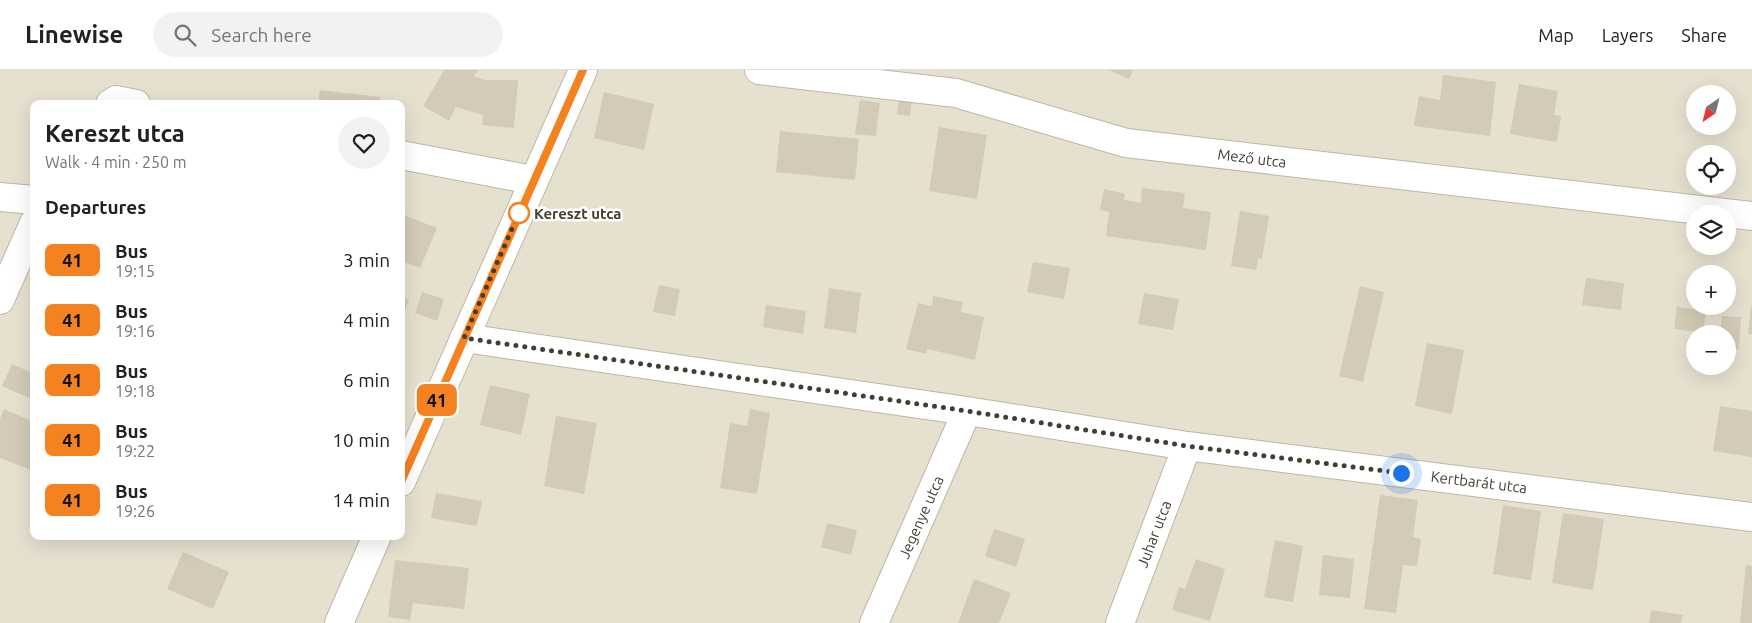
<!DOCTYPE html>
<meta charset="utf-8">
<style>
body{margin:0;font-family:Ubuntu,sans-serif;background:#f2f2f2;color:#202124;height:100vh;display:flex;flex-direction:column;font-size:19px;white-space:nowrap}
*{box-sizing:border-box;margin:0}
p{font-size:16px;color:#757577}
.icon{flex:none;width:28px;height:28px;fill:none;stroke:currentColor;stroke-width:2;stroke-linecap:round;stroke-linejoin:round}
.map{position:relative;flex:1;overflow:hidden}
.panel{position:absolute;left:30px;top:30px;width:375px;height:440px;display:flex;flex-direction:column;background:#fff;border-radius:10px;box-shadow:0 5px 20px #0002}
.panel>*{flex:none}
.badge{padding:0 10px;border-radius:8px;font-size:18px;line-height:32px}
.needle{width:32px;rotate:215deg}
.fabs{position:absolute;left:1686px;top:15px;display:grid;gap:10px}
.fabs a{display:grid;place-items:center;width:50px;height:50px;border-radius:50%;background:#fff;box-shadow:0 5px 20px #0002;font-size:25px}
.you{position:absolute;width:25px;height:25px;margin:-12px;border:4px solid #fff;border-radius:50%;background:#1a73e8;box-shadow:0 0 0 8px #1a73e833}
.map>.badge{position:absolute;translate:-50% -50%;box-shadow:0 0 0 2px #fff}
h2{padding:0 15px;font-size:19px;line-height:45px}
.round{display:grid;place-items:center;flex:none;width:52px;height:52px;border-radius:26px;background:#f2f2f2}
.head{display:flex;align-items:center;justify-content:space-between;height:85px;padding:0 15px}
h1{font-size:24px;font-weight:700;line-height:38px}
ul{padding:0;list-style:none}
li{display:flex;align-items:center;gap:15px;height:60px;padding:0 15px}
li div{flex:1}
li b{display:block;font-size:19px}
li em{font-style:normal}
li .badge{min-width:55px;font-weight:700;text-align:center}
header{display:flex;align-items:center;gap:30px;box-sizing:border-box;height:70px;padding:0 25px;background:#fff;border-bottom:1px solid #e0e0e0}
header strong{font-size:24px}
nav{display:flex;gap:28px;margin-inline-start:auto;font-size:18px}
.search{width:350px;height:45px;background:#f2f2f2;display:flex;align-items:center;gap:12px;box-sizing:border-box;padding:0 18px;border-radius:28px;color:#757577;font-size:19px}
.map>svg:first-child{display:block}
.residential{fill:#e6e0cf;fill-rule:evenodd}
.building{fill:#d3cab7}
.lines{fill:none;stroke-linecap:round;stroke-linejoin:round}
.minor-casing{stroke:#bdb6a4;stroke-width:30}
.tertiary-casing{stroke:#bdb6a4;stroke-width:30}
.minor{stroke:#fff;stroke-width:28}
.tertiary{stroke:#fff;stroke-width:28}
.line-casing{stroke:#fff;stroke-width:11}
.line{stroke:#f58220;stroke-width:8}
.walk{stroke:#433e32;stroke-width:5;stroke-dasharray:0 9}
.stop-dot{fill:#fff;stroke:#f58220;stroke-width:2.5}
.labels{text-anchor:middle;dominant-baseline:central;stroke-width:5;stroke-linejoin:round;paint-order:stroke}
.street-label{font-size:15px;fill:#433e32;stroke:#fff}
.stop-label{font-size:15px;font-weight:bold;fill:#433e32;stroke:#fff;text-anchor:start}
</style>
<header>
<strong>Linewise</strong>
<div class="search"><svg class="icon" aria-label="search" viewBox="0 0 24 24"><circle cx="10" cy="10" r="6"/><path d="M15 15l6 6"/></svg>Search here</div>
<nav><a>Map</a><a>Layers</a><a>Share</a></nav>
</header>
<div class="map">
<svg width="1752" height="553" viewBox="0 0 1752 553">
<rect width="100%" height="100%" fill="#f2eee2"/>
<path class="residential" d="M 0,0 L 1752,0 L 1752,553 L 0,553 ZM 1695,24 L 1728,24 L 1728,56 L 1695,56 ZM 34,34 L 401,34 L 401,466 L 34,466 ZM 1695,84 L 1728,84 L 1728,116 L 1695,116 ZM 1695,144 L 1728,144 L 1728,176 L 1695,176 ZM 1695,204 L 1728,204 L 1728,236 L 1695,236 ZM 1695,264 L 1728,264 L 1728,296 L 1695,296 Z"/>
<path class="building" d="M 444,0 L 478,0 L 474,6 L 485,10 L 518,10 L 514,58 L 482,55 L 483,45 L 456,37 L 449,51 L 423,36 Z
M 1109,0 L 1133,0 L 1129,9 Z
M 1443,5 L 1496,12 L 1490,66 L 1414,56 L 1419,26 L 1440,30 Z
M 1519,14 L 1558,21 L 1554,45 L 1561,46 L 1557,72 L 1510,64 Z
M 320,20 L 380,27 L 379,34 L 318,34 Z
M 604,22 L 654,34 L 644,80 L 594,68 Z
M 899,27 L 912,29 L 910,46 L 897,44 Z
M 860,30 L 880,33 L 876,66 L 855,64 Z
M 939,57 L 987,65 L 977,129 L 929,121 Z
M 780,61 L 859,69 L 855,110 L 776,102 Z
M 1142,118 L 1185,123 L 1183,138 L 1211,142 L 1206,180 L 1106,166 L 1109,142 L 1100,140 L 1104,119 L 1125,124 L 1124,130 L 1141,133 Z
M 1240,141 L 1269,146 L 1262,189 L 1258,188 L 1256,200 L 1231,196 Z
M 401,144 L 437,158 L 420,198 L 401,191 Z
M 1033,192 L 1070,198 L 1064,229 L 1027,222 Z
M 1586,208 L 1624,213 L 1621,240 L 1582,235 Z
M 659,215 L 680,219 L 675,246 L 653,242 Z
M 1360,216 L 1384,222 L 1363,312 L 1339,306 Z
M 829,218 L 861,223 L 856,263 L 824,258 Z
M 422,222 L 444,229 L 437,251 L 415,243 Z
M 1144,223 L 1179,229 L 1173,260 L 1138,254 Z
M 933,226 L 963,232 L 961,242 L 984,247 L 975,290 L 927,279 L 926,284 L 906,279 L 918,233 L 932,236 Z
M 401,227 L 409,230 L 401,248 Z
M 766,235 L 806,241 L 803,264 L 763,257 Z
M 1751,236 L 1752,236 L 1752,264 L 1748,264 Z
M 1677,237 L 1706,241 L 1703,263 L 1674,259 Z
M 1722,246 L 1741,247 L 1739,279 L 1728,279 L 1728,264 L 1720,264 Z
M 1427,273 L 1464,280 L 1452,344 L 1415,336 Z
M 34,293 L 34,330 L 2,316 L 12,294 L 30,302 Z
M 490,315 L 530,324 L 521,365 L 480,355 Z
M 1720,336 L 1752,341 L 1752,387 L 1713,381 Z
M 4,339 L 34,352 L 34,401 L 0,388 L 0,349 Z
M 750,339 L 770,343 L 757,424 L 720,418 L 730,353 L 747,356 Z
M 556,346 L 597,353 L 584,424 L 544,416 Z
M 436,423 L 482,431 L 477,456 L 431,448 Z
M 1380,425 L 1418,430 L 1413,467 L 1421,469 L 1417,496 L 1403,495 L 1396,543 L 1364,539 Z
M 1503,435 L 1541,441 L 1531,510 L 1493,504 Z
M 1563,443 L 1604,449 L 1593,520 L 1552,513 Z
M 827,453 L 857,460 L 851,485 L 821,477 Z
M 994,459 L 1025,469 L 1016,497 L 985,486 Z
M 1275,470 L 1303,476 L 1293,532 L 1264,527 Z
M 183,482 L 229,502 L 213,539 L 167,519 Z
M 1323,485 L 1354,489 L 1350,528 L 1319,525 Z
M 1196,489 L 1225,499 L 1210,551 L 1172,540 L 1179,517 L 1185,519 Z
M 395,490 L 469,498 L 464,539 L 413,533 L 410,550 L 388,547 Z
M 1746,495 L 1752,496 L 1752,553 L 1740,553 Z
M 974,509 L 1011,523 L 999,553 L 958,553 Z
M 1651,540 L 1683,545 L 1681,553 L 1649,553 Z"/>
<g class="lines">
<defs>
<path id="minor" d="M 759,0 L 956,23 L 1126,73 L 1752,146
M 110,34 L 116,30 L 136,34
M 401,85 L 533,110
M 0,127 L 34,130
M 0,230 L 34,153
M 464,268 L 967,341 L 1187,376 L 1752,447
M 874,553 L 967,341
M 1120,553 L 1187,376"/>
<path id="tertiary" d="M 401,412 L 583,0
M 339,553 L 377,466"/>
</defs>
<use href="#minor" class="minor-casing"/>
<use href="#tertiary" class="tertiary-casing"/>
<use href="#minor" class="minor"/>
<use href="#tertiary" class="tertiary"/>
</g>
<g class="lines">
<defs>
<path id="line" d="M 401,412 L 583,0"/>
</defs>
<use href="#line" class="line-casing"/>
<use href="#line" class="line"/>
<path class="walk" d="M 519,143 L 464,268 L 967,341 L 1187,376 L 1401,403"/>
</g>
<circle class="stop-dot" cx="519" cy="143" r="10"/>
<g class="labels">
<g class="street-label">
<text transform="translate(1252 88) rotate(7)">Mező utca</text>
<text transform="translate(1479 412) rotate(7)">Kertbarát utca</text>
<text transform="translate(921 447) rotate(-66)">Jegenye utca</text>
<text transform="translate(1154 464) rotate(-69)">Juhar utca</text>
</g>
<g class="stop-label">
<text x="534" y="143">Kereszt utca</text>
</g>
</g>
</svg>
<div class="fabs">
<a><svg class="needle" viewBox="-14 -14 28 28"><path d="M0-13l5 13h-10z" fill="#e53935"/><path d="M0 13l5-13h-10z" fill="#757577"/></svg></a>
<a><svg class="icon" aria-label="locate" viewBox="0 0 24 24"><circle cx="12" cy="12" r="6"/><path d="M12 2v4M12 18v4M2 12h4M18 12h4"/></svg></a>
<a><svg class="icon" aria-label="layers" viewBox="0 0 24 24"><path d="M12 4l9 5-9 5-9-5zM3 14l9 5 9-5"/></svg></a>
<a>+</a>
<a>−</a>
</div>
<div class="you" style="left:1401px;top:403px"></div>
<b class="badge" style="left:437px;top:330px;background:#f58220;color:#111">41</b>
<section class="panel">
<div class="head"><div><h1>Kereszt utca</h1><p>Walk · 4 min · 250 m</p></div><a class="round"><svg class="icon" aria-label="heart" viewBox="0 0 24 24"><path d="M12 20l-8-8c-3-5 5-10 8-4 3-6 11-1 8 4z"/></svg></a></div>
<h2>Departures</h2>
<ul>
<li><span class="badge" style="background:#f58220;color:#111">41</span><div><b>Bus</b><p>19:15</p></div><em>3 min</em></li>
<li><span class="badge" style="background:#f58220;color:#111">41</span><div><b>Bus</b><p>19:16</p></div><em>4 min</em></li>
<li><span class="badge" style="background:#f58220;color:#111">41</span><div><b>Bus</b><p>19:18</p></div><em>6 min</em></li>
<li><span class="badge" style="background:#f58220;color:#111">41</span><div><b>Bus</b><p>19:22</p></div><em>10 min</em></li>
<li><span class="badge" style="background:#f58220;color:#111">41</span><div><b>Bus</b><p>19:26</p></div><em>14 min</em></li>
</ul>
</section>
</div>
